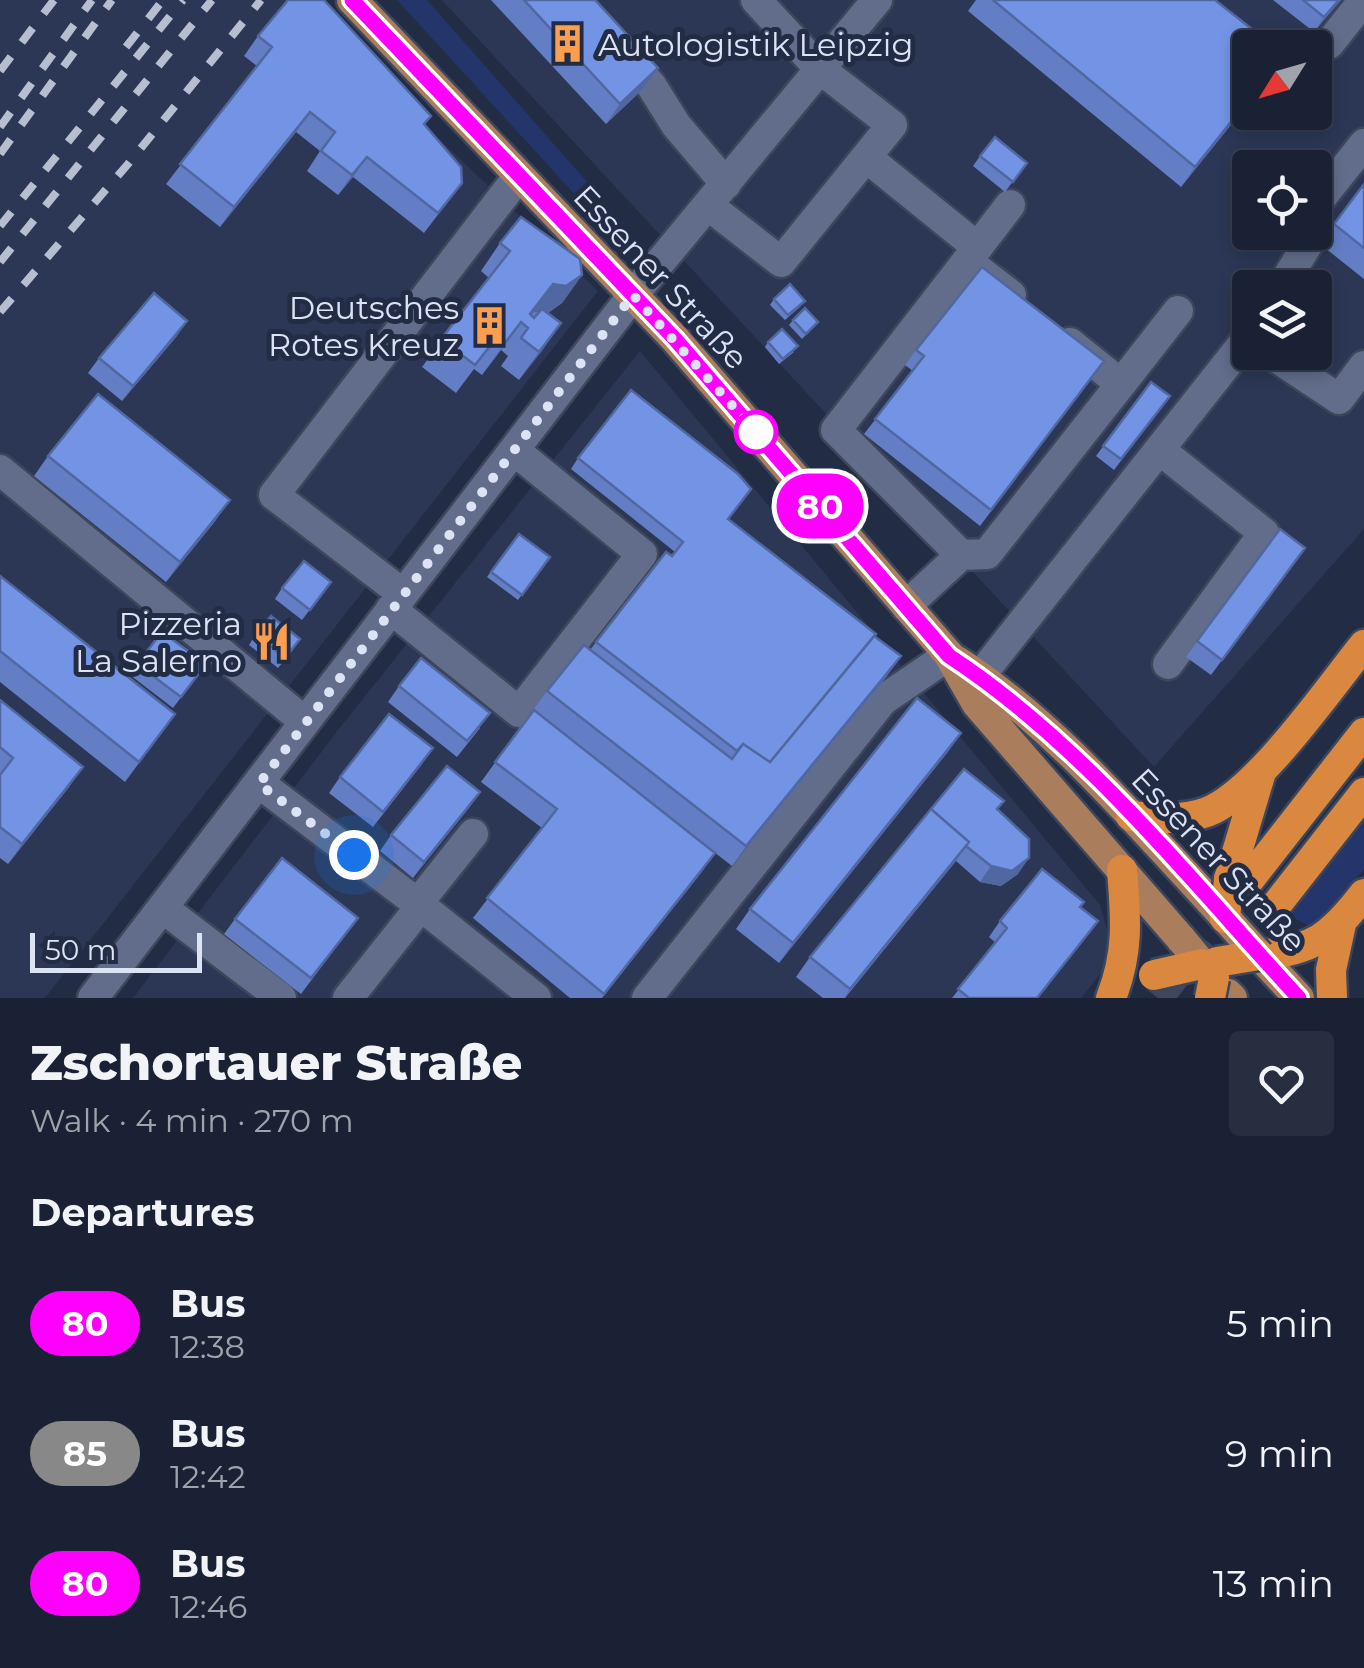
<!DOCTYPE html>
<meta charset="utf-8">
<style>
body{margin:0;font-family:Montserrat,sans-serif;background:#272e40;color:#f1f3f6;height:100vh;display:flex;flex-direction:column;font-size:38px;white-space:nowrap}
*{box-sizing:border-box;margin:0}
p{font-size:32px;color:#9fa3ac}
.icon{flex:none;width:55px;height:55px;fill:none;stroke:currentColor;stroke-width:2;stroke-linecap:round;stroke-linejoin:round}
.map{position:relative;height:998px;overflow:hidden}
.side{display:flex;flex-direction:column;background:#1a2134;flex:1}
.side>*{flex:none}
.badge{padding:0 20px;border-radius:32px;font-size:35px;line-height:65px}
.needle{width:65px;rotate:233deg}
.buttons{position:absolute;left:1232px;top:30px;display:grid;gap:20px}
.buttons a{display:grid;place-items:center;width:100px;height:100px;border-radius:10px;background:#1a2134;box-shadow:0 5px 15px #0003,0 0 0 2px #383e4f;font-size:50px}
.scale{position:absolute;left:30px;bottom:25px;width:172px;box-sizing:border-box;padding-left:10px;border:5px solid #dce3f4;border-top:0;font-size:28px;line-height:35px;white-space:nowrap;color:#dce3f4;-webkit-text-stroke:8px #222c45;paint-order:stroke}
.you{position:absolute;width:50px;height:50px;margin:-25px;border:8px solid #fff;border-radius:50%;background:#1a73e8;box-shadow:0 0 0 15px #1a73e833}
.map>.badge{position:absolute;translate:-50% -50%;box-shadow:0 0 0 5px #fff}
h2{padding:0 30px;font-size:38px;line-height:90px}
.round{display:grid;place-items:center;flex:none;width:105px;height:105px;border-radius:10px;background:#272e40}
.overview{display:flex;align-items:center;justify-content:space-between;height:170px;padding:0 30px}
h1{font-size:48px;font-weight:800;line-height:75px}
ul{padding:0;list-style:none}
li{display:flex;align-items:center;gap:30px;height:130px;padding:0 30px}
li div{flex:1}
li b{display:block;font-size:38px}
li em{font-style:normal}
li .badge{min-width:110px;font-weight:700;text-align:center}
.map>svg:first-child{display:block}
.built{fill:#2b3755;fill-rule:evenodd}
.green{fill:#23356b}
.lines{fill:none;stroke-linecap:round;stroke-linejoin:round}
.highway-tunnel{stroke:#3e475f;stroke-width:30;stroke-dasharray:30 15;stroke-linecap:butt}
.minor-casing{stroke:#3d465a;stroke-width:35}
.major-casing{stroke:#3d465a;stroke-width:35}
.highway-casing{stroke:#3d465a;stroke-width:35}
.minor{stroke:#616d8a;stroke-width:30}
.major{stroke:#aa7d5d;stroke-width:30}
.highway{stroke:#da873f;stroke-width:30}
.rail{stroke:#b6bed0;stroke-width:8;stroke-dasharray:18 18;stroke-linecap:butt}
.major-bridge-casing{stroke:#3d465a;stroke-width:35;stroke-linecap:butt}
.highway-bridge-casing{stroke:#3d465a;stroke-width:35;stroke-linecap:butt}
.major-bridge{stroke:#aa7d5d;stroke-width:30}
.highway-bridge{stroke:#da873f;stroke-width:30}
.wall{fill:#637ec5}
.shaded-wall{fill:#5067a0}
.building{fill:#7393e5;stroke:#5067a0;stroke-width:2.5}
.line-casing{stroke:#fff;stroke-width:22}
.line{stroke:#f0f;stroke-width:15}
.walk{stroke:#dce3f4;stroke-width:10;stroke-dasharray:0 18}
.stop-dot{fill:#fff;stroke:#f0f;stroke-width:5}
.labels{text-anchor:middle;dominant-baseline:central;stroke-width:10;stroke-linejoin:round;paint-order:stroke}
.poi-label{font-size:32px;fill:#dce3f4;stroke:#222c45;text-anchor:end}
.street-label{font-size:32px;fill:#dce3f4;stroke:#222c45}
</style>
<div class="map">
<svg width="1364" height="998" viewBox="0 0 1364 998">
<rect width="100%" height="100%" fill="#222c45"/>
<path class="built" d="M 0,0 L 294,0 L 598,291 L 45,998 L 0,998 Z
M 442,0 L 1364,0 L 1364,529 L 1154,767 ZM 1250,48 L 1315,48 L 1315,112 L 1250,112 ZM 1250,168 L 1315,168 L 1315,232 L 1250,232 ZM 1250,288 L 1315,288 L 1315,352 L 1250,352 Z
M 640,351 L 1100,905 L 1109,935 L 1104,969 L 1081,998 L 133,998 L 342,725 Z"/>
<path class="green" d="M 397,0 L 427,0 L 640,242 L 621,245 Z
M 1364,820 L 1364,869 L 1314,928 L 1290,916 Z"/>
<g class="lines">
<path class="highway-tunnel" d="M 1158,998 L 1238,895"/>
<defs>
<path id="minor" d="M 574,0 L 651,85 L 676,125 L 726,184
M 1329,44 L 1364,0
M 866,157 L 977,247
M 709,206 L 781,262 L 892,125 L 820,69 L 756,0
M 1315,232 L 1317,203 L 1364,144
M 967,261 L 1010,205
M 1281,288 L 1315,232
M 1268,352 L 1339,399 L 1364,366
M 1121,384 L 1178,311
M 1160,450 L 1264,533 L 1168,664
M 0,470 L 305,722
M 961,555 L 987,554 L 1121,384 L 1070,343
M 403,594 L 274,495 L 518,177
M 906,606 L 961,555 L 836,430 L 967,261 L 1011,295
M 391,609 L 519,712 L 642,554 L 515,451
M 980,676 L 1250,335
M 259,783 L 421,906 L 348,998
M 418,903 L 473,834
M 421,906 L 536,998
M 164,909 L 281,998
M 93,998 L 633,295 L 877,0
M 647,998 L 883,700 L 949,655"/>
<path id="major" d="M 352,0 L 675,339 L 949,655 L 977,704 L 1182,940
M 957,661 C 1055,725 1131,816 1211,902
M 1259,955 L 1299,998
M 1228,994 L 1232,998"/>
<path id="highway" d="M 1131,816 C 1156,818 1182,821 1207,812 C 1257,793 1329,688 1364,645
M 1229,879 L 1261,772
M 1249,880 L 1364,733
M 1274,908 L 1364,793
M 1259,955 C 1314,950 1331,937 1364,894
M 1111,998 C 1129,953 1126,918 1122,870
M 1332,998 L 1331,970 L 1341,924"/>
</defs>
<use href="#minor" class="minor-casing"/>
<use href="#major" class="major-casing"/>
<use href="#highway" class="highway-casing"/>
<use href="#minor" class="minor"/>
<use href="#major" class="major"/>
<use href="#highway" class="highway"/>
<path class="rail" d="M 126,47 L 163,0
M 0,71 L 54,0
M 0,127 L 92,0
M 0,154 L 112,0
M 0,226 L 183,0
M 0,262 L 212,0
M 0,312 L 128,164 L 261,0"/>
<defs>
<path id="major-bridge" d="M 1211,902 L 1259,955
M 1182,940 L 1202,964"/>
<path id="highway-bridge" d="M 1225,918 L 1229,879
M 1217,962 L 1259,955
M 1154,975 L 1202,964
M 1210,998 L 1214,978"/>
</defs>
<use href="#major-bridge" class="major-bridge-casing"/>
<use href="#highway-bridge" class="highway-bridge-casing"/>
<use href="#major-bridge" class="major-bridge"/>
<use href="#highway-bridge" class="highway-bridge"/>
</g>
<path class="wall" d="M 491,0 L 595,0 L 658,68 L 644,88 L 606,124 Z
M 976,0 L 1215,0 L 1250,48 L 1250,101 L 1181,187 L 968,11 Z
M 1273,0 L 1341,0 L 1314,32 Z
M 258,36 L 425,125 L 462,183 L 424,233 L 353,177 L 338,195 L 307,171 L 320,151 L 296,132 L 220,227 L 166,184 L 257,66 L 244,56 Z
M 980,156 L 1027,163 L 1005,192 L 973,166 Z
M 1364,184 L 1364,279 L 1320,244 Z
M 500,243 L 582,275 L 562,303 L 548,313 L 561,323 L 519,380 L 501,366 L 508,356 L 501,350 L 482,375 L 474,369 L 456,393 L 422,367 L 489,278 L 481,271 Z
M 774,299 L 801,306 L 785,320 L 770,305 Z
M 793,320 L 818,322 L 802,339 L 789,325 Z
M 177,336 L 122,401 L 88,373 L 99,358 Z
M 768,342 L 794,352 L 779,364 L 765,347 Z
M 916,350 L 1104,361 L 980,526 L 864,434 L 913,371 L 905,365 Z
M 1151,382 L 1170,396 L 1114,470 L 1096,456 Z
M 48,456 L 216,520 L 166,582 L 34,476 Z
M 578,458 L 728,519 L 875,636 L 887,676 L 732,866 L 651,803 L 701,873 L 602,998 L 570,998 L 473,918 L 542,828 L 481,782 L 547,691 L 590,650 L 666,552 L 672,556 L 675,552 L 571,469 Z
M 1280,529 L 1305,548 L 1211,675 L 1186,657 Z
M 519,534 L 550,557 L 518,600 L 487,577 Z
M 0,576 L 175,714 L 125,782 L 0,682 Z
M 331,582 L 302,620 L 275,599 L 282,588 Z
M 162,632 L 206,664 L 173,708 L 130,675 Z
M 256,634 L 293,650 L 278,668 L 249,645 Z
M 399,686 L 480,728 L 457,757 L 388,702 Z
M 0,700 L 69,787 L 8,864 L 0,858 Z
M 961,733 L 947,753 L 779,963 L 736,929 L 750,909 Z
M 422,764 L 373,827 L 329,793 L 340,777 Z
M 480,792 L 413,878 L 380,851 L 391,835 Z
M 998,810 L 1018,874 L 1001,886 L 980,882 L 956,861 L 845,998 L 823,998 L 796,977 L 810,957 Z
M 1080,907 L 1098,921 L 1038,998 L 952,998 L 996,943 L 989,937 L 1000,921 Z
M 358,918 L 301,994 L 224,934 L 235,919 Z"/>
<path class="shaded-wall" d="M 1339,0 L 1341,0 L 1314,32 L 1324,17 Z
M 658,68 L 644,88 L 606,124 L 620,104 Z
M 1250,98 L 1250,101 L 1181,187 L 1195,167 Z
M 310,112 L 296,132 L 220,227 L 234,207 Z
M 367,157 L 353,177 L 338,195 L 352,175 Z
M 582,275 L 562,303 L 547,314 L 534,312 L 523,324 L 553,284 Z
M 187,321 L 177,336 L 122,401 L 133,386 Z
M 521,322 L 501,350 L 482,375 L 502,347 Z
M 561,323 L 542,351 L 519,380 L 539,352 Z
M 230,500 L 216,520 L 166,582 L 180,562 Z
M 901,656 L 887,676 L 732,866 L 746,846 Z
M 961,733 L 947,753 L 779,963 L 793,943 Z
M 83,767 L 69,787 L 8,864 L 22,844 Z
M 480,792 L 469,808 L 413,878 L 424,862 Z
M 969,842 L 955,862 L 844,998 L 850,989 Z
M 715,853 L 701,873 L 601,998 Z
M 1029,858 L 1018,874 L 1001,886 L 980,882 L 991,866 Z"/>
<path class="building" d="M 288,0 L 324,0 L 431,116 L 424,124 L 461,167 L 462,183 L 438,213 L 367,157 L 352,175 L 321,151 L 335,132 L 310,112 L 234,207 L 180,164 L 272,47 L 258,36 Z
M 524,0 L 595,0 L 658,68 L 620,104 Z
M 993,0 L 1215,0 L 1276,48 L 1250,48 L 1250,98 L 1195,167 Z
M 1303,0 L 1339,0 L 1324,17 Z
M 995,137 L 1027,163 L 1013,182 L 980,156 Z
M 1364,184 L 1364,248 L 1334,224 Z
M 521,217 L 580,259 L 582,275 L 566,286 L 553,284 L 530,314 L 534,318 L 542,309 L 561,323 L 539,352 L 521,338 L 528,328 L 521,322 L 502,347 L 494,341 L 475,365 L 441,339 L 510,251 L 500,243 Z
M 982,267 L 1104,361 L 991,510 L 875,419 L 924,356 L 916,350 Z
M 790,284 L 805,301 L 788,315 L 774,299 Z
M 154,293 L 187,321 L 133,386 L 99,358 Z
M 805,308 L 818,322 L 806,334 L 793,320 Z
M 782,329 L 798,346 L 783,359 L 768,342 Z
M 1151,382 L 1170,396 L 1121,459 L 1103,446 Z
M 631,390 L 738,474 L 751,489 L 728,519 L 876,634 L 770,762 L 743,744 L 737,751 L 596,642 L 666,552 L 672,556 L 683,542 L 578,458 Z
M 98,394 L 230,500 L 180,562 L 48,456 Z
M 1280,529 L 1305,548 L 1222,660 L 1197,641 Z
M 519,534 L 550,557 L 522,595 L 491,572 Z
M 304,561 L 331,582 L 310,610 L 282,588 Z
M 0,576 L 175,714 L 139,762 L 0,651 Z
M 271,616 L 300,639 L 285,658 L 256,634 Z
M 162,632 L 206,664 L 181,697 L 137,664 Z
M 874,636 L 901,656 L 746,846 L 547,691 L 584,645 L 732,759 L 743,744 L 770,762 Z
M 421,658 L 490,713 L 467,741 L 399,686 Z
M 917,698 L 961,733 L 793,943 L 750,909 Z
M 0,700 L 83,767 L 22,844 L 0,827 L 0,775 L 13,758 L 0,747 Z
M 534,710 L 715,853 L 604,994 L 487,898 L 557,809 L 495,762 Z
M 389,714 L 433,748 L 383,812 L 340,777 Z
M 447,766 L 480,792 L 424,862 L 391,835 Z
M 964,769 L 1004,801 L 997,809 L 1029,839 L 1029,858 L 1012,871 L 991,866 L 966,846 L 969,842 L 931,809 Z
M 931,809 L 969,842 L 850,989 L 810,957 Z
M 282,858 L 358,918 L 311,978 L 235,919 Z
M 1042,869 L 1084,902 L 1080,907 L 1098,921 L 1037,998 L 969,998 L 958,989 L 1007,928 L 1000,921 Z"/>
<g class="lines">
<defs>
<path id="line" d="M 352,0 L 675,339 L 949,656 C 1085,745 1189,879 1299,998"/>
</defs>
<use href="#line" class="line-casing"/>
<use href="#line" class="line"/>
<path class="walk" d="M 354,855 L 259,784 L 633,295 L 756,432"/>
</g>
<defs>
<symbol id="building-bare" viewBox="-9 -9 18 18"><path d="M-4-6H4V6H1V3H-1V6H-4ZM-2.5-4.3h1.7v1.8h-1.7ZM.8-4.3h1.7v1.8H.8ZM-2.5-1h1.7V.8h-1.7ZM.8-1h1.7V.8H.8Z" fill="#fb9e50" stroke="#222c45" stroke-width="2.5" paint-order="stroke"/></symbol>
<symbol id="restaurant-bare" viewBox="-9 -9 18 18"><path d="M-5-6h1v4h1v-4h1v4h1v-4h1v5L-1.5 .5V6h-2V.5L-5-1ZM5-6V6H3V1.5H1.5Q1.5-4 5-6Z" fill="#fb9e50" stroke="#222c45" stroke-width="2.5" paint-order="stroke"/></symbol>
</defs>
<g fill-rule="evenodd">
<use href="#building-bare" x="540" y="16" width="55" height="55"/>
<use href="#building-bare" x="462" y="298" width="55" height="55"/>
<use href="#restaurant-bare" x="244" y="614" width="55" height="55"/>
</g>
<circle class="stop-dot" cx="756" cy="432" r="20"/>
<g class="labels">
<g class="poi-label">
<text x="598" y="44" text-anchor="start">Autologistik Leipzig</text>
<text x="459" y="307">Deutsches<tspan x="459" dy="37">Rotes Kreuz</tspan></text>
<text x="242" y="623">Pizzeria<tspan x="242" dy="37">La Salerno</tspan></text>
</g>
<g class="street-label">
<text transform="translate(661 277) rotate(47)">Essener Straße</text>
<text transform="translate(1219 860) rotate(47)">Essener Straße</text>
</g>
</g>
</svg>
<div class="buttons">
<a><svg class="needle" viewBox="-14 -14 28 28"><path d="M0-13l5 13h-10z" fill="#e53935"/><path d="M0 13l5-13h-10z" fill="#9fa3ac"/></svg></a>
<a><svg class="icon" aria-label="locate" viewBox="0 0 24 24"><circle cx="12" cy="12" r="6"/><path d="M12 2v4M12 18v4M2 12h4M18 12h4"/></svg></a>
<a><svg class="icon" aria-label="layers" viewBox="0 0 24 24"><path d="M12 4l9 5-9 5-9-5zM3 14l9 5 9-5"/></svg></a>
</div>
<div class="scale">50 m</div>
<div class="you" style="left:354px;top:855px"></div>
<b class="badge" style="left:820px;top:506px;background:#f0f;color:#fff">80</b>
</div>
<section class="side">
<div class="overview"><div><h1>Zschortauer Straße</h1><p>Walk · 4 min · 270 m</p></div><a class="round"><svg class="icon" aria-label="heart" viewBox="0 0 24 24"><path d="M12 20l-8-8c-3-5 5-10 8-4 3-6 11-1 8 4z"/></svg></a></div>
<h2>Departures</h2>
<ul>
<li><span class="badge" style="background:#f0f;color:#fff">80</span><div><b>Bus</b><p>12:38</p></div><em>5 min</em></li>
<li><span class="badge" style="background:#888;color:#fff">85</span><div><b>Bus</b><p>12:42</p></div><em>9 min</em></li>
<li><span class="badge" style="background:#f0f;color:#fff">80</span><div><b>Bus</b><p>12:46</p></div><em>13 min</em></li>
</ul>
</section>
